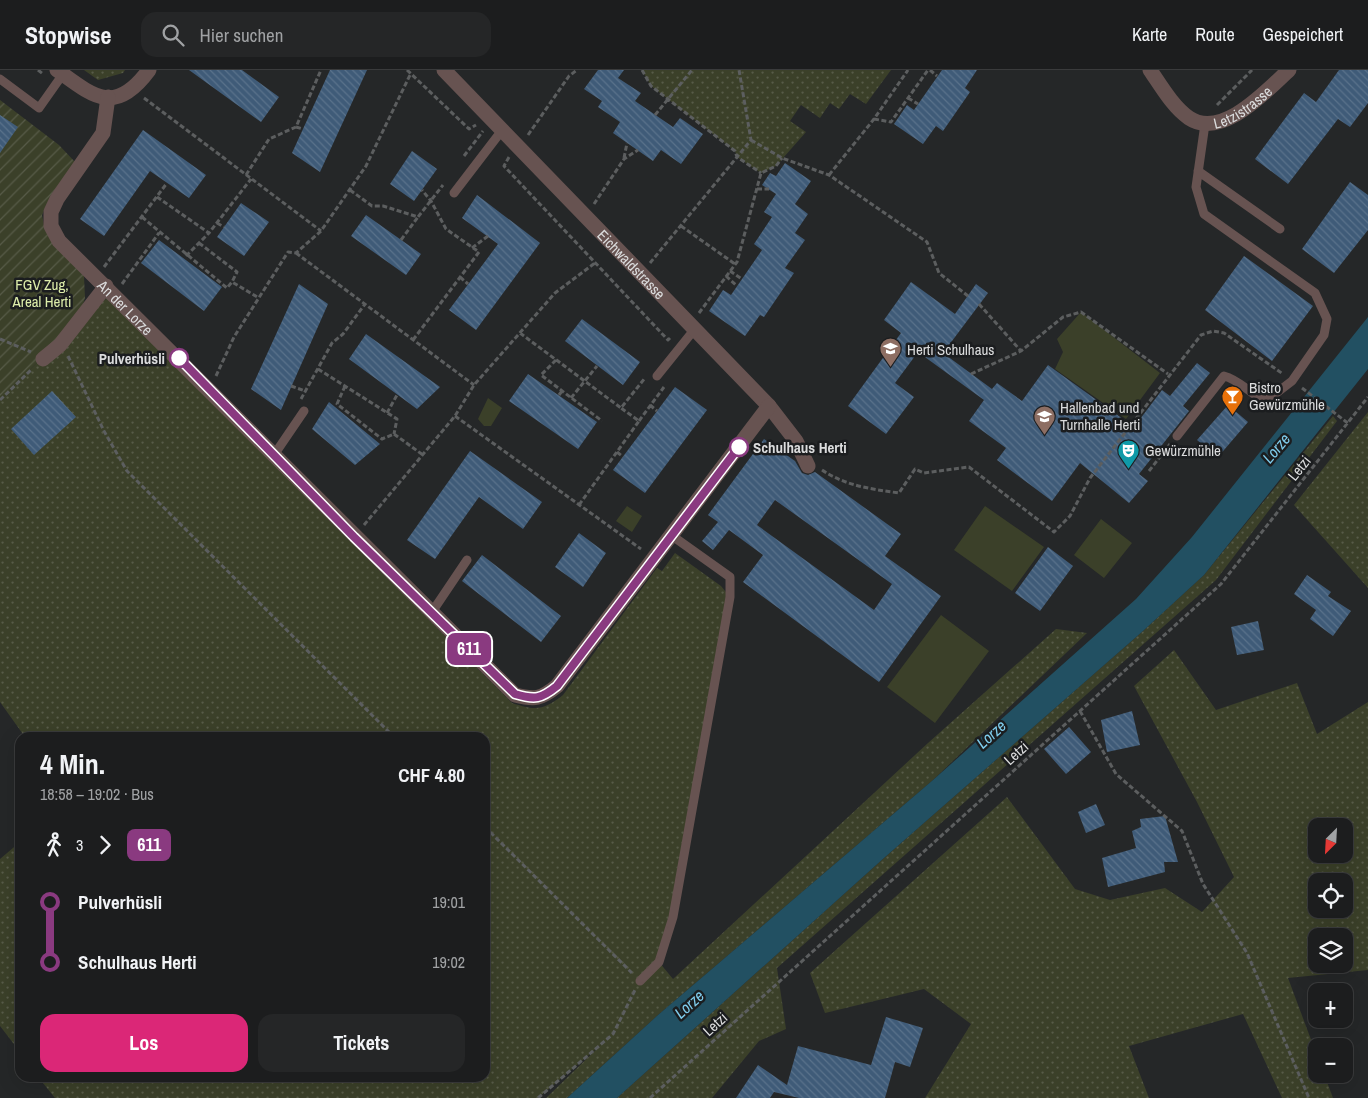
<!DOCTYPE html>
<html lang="de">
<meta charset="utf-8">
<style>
body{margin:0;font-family:"Archivo Narrow",sans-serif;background:#252627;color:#f1f3f6;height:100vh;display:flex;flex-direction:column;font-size:19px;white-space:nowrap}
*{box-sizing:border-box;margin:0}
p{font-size:16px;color:#a0a2a4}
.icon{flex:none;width:28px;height:28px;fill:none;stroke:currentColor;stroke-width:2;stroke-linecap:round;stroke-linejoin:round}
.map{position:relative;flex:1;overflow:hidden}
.details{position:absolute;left:15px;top:662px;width:475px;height:350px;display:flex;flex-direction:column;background:#1c1d1e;border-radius:15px;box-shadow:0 5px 20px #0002,0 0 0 1px #3a3b3c}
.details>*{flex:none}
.badge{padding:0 10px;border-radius:8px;font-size:18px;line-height:32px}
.needle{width:32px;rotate:204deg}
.controls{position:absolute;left:1308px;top:748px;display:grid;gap:10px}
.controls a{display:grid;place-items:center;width:45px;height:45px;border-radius:10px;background:#1c1d1e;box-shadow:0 5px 20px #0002,0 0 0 1px #3a3b3c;font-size:25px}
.map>.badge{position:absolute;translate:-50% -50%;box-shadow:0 0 0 2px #fff}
.legs{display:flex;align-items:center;gap:8px;height:55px;padding:0 25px;font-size:16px}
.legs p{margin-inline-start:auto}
.overview{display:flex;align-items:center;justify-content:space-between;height:85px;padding:0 25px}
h1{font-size:28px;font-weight:700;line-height:38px}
.button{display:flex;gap:10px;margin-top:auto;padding:10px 25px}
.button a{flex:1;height:58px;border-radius:15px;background:#db2777;color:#fff;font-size:20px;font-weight:700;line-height:58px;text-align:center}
.button a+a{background:#252627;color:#f1f3f6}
ul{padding:0 25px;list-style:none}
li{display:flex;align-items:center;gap:18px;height:60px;font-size:19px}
li i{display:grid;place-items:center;width:8px;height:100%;margin:0 6px;background:currentColor}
li i::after{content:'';width:12px;height:12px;margin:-6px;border:4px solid;border-radius:50%;background:#1c1d1e}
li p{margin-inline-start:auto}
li:first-child i{background:linear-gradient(#0000 50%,currentColor 0)}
li:last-child i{background:linear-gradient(currentColor 50%,#0000 0)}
header{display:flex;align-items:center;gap:30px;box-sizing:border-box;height:70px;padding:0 25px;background:#1c1d1e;border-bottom:1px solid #3a3b3c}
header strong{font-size:24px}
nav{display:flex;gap:28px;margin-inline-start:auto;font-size:18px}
.search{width:350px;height:45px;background:#252627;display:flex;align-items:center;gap:12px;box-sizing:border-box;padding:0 18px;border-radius:15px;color:#a0a2a4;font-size:19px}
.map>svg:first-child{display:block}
.grass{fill:url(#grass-dots);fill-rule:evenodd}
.park{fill:#3b4029}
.garden{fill:url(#garden-furrows)}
.water{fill:#225062}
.building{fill:url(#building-back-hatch);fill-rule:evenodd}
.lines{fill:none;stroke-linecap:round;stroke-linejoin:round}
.path{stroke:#5c5e5f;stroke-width:3;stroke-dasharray:5 2.5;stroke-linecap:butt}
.lane{stroke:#675351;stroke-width:9}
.street{stroke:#675351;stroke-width:15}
.line-1-casing{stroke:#fff;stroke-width:11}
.line-1{stroke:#8a3a80;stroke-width:8}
.stop-1-dot{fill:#fff;stroke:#8a3a80;stroke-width:2.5}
.labels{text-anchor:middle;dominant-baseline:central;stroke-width:5;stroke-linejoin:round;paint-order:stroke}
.street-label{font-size:15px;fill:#dbdcdd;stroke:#1b1d1f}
.park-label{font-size:15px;fill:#ddedaa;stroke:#1b1d1f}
.poi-label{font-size:15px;fill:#dbdcdd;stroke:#1b1d1f;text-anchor:start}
.stop-label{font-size:15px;font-weight:bold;fill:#dbdcdd;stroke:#1b1d1f;text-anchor:end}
.water-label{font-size:16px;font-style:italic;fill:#7fccec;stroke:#1b1d1f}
</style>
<header>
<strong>Stopwise</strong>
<div class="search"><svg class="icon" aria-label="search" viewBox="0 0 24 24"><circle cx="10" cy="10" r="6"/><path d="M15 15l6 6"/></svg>Hier suchen</div>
<nav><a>Karte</a><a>Route</a><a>Gespeichert</a></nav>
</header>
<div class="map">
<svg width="1368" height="1028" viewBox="0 0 1368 1028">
<defs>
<pattern id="grass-dots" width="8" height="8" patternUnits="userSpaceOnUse" patternTransform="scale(1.25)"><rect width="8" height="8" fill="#3b4029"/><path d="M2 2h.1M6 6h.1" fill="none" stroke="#575b48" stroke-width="1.8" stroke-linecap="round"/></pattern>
<pattern id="garden-furrows" width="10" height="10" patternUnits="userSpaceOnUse" patternTransform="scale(1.25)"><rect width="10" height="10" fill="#3b4029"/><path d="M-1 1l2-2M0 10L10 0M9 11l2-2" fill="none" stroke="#575b48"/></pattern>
<pattern id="building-back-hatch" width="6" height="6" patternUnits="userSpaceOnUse" patternTransform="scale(1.25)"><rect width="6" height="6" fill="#3f5b78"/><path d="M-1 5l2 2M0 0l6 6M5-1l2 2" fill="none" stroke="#5a728b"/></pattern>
</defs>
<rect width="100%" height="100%" fill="#252728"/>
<path class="grass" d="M 84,0 L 125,0 L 123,3 L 98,10 Z
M 642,0 L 891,0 L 866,34 L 850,24 L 839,39 L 830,33 L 820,48 L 801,35 L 790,51 L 806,62 L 776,96 L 761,103 L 737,87 L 735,81 L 651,16 Z
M 107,228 L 512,633 C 536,641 544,640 563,625 L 657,498 L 662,501 L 675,483 L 721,516 L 730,527 L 673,847 L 659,892 L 673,909 L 928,673 L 1056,559 L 1087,563 L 933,710 L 658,945 L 567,1028 L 546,1028 L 603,973 L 538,1028 L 55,1028 L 39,1008 L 485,1008 L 485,668 L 25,667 L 0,632 L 0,330 L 77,252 Z
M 1368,342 L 1368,518 L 1294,435 Z
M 1333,346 L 1337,351 L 1216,510 L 777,898 L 786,959 L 759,971 L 712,1028 L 617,1028 L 884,788 L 1143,561 L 1204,505 Z
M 1174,580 L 1216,640 L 1297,613 L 1317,664 L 1368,632 L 1368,900 L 1288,908 L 1316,983 L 1316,1004 L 1324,1004 L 1333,1028 L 1282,1028 L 1243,944 L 1129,976 L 1149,1028 L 925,1028 L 971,954 L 924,919 L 825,943 L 810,903 L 1007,727 L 1075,819 L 1110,830 L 1165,818 L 1202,842 L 1234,807 L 1197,732 L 1134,616 ZM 1316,756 L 1344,756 L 1344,784 L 1316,784 ZM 1316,811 L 1344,811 L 1344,839 L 1316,839 ZM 1316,866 L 1344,866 L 1344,894 L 1316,894 Z
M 20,772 L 20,982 L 0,956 L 0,789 Z"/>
<path class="park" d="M 1081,242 L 1160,303 L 1126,349 L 1055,299 L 1063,282 L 1057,269 Z
M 488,328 L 502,338 L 491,356 L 484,356 L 478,349 Z
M 627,436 L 642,446 L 632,462 L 616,451 Z
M 985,436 L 1044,477 L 1012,521 L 954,480 Z
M 1101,449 L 1132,473 L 1104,508 L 1074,485 Z
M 941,545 L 989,581 L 935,653 L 887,617 Z"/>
<path class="garden" d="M 0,30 L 59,75 L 75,92 L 51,125 L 42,145 L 45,160 L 84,206 L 85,228 L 77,252 L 0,330 Z"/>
<path class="water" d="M 1368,247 L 1368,299 L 1204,505 L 1143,561 L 884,788 L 617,1028 L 567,1028 L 658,945 L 933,710 L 1136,529 L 1192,467 Z"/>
<path class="building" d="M 189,0 L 242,0 L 279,27 L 261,52 Z
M 330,0 L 367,0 L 320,102 L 292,83 Z
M 598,0 L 624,0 L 618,8 L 641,23 L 635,31 L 673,57 L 680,48 L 703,64 L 681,94 L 661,80 L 653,91 L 613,63 L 620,52 L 598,37 L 602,31 L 584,19 Z
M 942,0 L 977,0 L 965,18 L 970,22 L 943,61 L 936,56 L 923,74 L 894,54 L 907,35 L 914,40 Z
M 1339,0 L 1368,0 L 1368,33 L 1350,57 L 1338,49 L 1288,114 L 1255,89 L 1304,23 L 1316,32 Z
M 0,45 L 18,57 L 0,83 Z
M 143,60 L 206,105 L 189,128 L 150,101 L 104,166 L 80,149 Z
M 412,81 L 437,99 L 414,131 L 390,114 Z
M 785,93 L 811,111 L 795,134 L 808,144 L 795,163 L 805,170 L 785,198 L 794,203 L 764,247 L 760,245 L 745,266 L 709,241 L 723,220 L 731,225 L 762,180 L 754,174 L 772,147 L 764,142 L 776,124 L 762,115 L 770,103 L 776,106 Z
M 1350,112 L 1368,125 L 1368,160 L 1334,203 L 1302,179 Z
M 477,125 L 540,173 L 476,260 L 449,240 L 498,174 L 462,148 Z
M 241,133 L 269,152 L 244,186 L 217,167 Z
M 366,145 L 421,184 L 406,205 L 351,166 Z
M 159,170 L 222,217 L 204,241 L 141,193 Z
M 1244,186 L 1313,236 L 1272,291 L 1205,240 Z
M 911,212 L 955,244 L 976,214 L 988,223 L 943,283 L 992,319 L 997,313 L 1022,331 L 1048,295 L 1134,357 L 1162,320 L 1170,326 L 1197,293 L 1210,303 L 1183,336 L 1189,341 L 1139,404 L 1148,411 L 1129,433 L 1080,393 L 1052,431 L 997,390 L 1006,378 L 969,351 L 984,330 L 918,282 L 895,313 L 914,327 L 886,364 L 848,336 L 901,263 L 884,250 Z
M 299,214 L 328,234 L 281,340 L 251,319 Z
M 582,249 L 640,292 L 623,315 L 565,271 Z
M 366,264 L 440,317 L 417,339 L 349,289 Z
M 528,304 L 597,352 L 578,379 L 509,331 Z
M 675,317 L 707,340 L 645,423 L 613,400 Z
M 52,321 L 76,347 L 34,385 L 11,359 Z
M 329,332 L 380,374 L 355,395 L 312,359 Z
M 1228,335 L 1248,352 L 1218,387 L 1197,370 Z
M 764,369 L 795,391 L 802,403 L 808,405 L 815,402 L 901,464 L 885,486 L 941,526 L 879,612 L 743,512 L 763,485 L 729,460 L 713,480 L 702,471 L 718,452 L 708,445 ZM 775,430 L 892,514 L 874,540 L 757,455 Z
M 470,381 L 542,432 L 523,459 L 479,427 L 435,489 L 407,470 Z
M 579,463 L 606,483 L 583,517 L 555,497 Z
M 1048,477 L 1073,496 L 1040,541 L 1015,523 Z
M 482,485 L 561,546 L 541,572 L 462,511 Z
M 1307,505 L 1331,522 L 1328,526 L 1351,541 L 1333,566 L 1310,549 L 1316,540 L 1294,524 Z
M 1258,551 L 1264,580 L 1237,585 L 1231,557 Z
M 1132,641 L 1140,675 L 1107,682 L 1101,650 Z
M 1069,657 L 1091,682 L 1066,704 L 1044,679 Z
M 1096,734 L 1105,755 L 1086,763 L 1078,742 Z
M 1165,746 L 1178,792 L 1164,792 L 1165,802 L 1108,817 L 1102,788 L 1136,778 L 1132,761 L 1141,757 L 1140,749 Z
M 886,947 L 923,958 L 910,997 L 895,992 L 885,1028 L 799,1028 L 774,1022 L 770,1028 L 736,1028 L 758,995 L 787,1015 L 798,976 L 871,995 Z"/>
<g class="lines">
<path class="path" d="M 38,0 L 43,4
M 407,0 L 469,59 L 476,55
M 642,0 L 651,16 L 735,81 L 737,87 L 761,103
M 930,0 L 937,6
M 144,28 L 321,161
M 908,28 L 918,34
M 1217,35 L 1252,0
M 655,45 L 692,0
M 874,49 L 891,52 L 928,0
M 296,57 L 303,59
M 528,65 L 569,6 L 577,0
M 751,70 L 782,88 L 829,105 L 927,172 L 939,203 L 968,226
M 464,86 L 483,61
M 509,87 L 504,96 L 668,270 L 670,268
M 624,88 L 627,73
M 246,105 L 269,69 L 296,57 L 321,0
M 829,105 L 874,49 L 908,0
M 757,119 L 769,119
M 350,120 L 372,136 L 383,136 L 418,147 L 443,115
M 157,127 L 209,163 L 251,109
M 594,134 L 624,89 L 638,80
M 142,147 L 227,218 L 232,212 L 259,228
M 217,153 L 224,157
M 681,156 L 735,194
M 401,170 L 418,147
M 199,173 L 237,202 L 232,212
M 472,178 L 488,166
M 296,183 L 474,315
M 186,186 L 209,163
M 650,193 L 751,70 L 739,0
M 104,197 L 167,113
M 730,201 L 742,209
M 726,206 L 737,216
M 460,207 L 468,214
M 122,214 L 159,163
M 979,234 L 1021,281
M 699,243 L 737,192 L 761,103 L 776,96 L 782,88
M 520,263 L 621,338 L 645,308
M 0,269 L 31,282
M 413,270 L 479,182 L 446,159 L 431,131 L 422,120
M 68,286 L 104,361 L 127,401 L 395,668
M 556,290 L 541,305 L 602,351
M 318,299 L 397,349 L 394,364
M 971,304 L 1021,281 L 1063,247 L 1081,242 L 1168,304
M 216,306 L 234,267 L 288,182 L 296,183 L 321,161 L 366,96 L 411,3
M 291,316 L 305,321
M 345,316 L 337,334 L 382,369 L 394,364
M 1302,318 L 1349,354
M 559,325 L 562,321
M 571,328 L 597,296
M 301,329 L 332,273 L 343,264 L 365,234
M 0,330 L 32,299
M 650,335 L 657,341
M 387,343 L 397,325
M 455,346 L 641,479
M 639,351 L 664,317
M 394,364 L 423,385
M 617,382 L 623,387
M 822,400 C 846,416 871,419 899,423 L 915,399 L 924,403 L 969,397 L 1054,462 L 1070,446 L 1090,408 L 1201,265 L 1213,261 L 1224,263 L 1283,304
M 1149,401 L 1170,374
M 579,435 L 639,351 L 621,338
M 364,455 L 455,346 L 474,315 L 555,223 L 595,193
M 1080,641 L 1116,704 L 1182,761 L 1203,814 L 1247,883 L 1309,1028
M 485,757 L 632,903
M 538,1028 L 613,964 L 635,920
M 650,1028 L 1221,514 L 1368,327"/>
<path class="lane" d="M 0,9 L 39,38 L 63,4
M 1198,101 L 1280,159
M 454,123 L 503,59
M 657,306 L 694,260
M 1177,366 L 1224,306 C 1240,310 1250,324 1266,331 L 1292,311 L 1324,265 L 1327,249 L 1315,223 L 1204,144 L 1196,117 L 1205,54
M 274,385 L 304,341
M 432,542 L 467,490
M 640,911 L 659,892 L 673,847 L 730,527 L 730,507 L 671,465"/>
<g class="street">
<path d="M 57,0 C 94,27 115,46 149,0"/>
<path id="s1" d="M 444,0 L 769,336 L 796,371 L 808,396"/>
<path id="s2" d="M 1150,0 C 1161,16 1173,37 1189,48 C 1222,70 1266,21 1289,0"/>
<path id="s3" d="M 108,27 L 103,63 L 57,129 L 51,142 L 51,156 L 59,171 L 515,625 C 535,630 541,629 557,616 L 769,336"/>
<path d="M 43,289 L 60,275 L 106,216"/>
</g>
</g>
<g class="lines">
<defs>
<path id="line-1" d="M 179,288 L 354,467 L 515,624 C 535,630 541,629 557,616 L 739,377"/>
</defs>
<use href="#line-1" class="line-1-casing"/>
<use href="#line-1" class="line-1"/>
</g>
<defs>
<symbol id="school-pin" viewBox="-11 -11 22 30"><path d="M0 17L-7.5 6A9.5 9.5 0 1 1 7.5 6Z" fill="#8d6e63" stroke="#1b1d1f"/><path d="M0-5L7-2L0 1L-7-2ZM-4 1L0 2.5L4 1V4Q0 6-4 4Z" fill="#fff"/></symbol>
<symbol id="bar-pin" viewBox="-11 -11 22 30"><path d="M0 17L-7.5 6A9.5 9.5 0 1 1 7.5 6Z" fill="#e8710a" stroke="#1b1d1f"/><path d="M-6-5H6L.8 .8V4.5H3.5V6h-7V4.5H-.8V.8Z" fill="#fff"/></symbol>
<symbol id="theatre-pin" viewBox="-11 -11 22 30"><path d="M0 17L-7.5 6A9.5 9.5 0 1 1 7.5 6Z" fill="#0f9aa8" stroke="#1b1d1f"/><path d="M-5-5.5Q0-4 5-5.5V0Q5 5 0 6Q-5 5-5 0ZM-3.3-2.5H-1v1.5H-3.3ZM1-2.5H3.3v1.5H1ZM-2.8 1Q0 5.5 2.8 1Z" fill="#fff"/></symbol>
</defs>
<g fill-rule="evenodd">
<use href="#school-pin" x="878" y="266" width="25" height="34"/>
<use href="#bar-pin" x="1220" y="314" width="25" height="34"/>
<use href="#school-pin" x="1032" y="334" width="25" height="34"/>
<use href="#theatre-pin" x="1116" y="368" width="25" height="34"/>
</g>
<g class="stop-1-dot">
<circle cx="179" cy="288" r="9"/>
<circle cx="739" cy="377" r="9"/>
</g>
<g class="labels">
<g class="street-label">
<text stroke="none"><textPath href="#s2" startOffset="121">Letzistrasse</textPath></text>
<text stroke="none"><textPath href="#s1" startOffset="270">Eichwaldstrasse</textPath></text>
<text stroke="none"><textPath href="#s3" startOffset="256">An der Lorze</textPath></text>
<text transform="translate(1299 398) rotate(-51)">Letzi</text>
<text transform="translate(1016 683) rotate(-42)">Letzi</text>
<text transform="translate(715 954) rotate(-42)">Letzi</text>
</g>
<g class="park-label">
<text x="42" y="214">FGV Zug,<tspan x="42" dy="17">Areal Herti</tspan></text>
</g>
<g class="poi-label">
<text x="907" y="279">Herti Schulhaus</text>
<text x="1249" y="317">Bistro<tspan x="1249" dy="17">Gewürzmühle</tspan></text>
<text x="1060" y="337">Hallenbad und<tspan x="1060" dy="17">Turnhalle Herti</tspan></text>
<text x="1145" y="380">Gewürzmühle</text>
</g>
<g class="stop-label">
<text x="165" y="288">Pulverhüsli</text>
<text x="753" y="377" text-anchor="start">Schulhaus Herti</text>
</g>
<g class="water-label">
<text transform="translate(1276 378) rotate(-50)">Lorze</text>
<text transform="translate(991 664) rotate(-42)">Lorze</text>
<text transform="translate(689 934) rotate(-42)">Lorze</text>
</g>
</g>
</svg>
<div class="controls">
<a><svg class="needle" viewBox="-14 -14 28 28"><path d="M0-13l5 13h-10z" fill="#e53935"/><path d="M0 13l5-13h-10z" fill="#a0a2a4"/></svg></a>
<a><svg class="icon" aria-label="locate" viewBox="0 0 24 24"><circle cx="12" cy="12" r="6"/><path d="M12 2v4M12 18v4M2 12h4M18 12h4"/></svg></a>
<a><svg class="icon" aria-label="layers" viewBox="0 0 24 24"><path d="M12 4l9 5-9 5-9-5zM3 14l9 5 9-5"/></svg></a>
<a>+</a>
<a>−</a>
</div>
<b class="badge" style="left:469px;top:579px;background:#8a3a80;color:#fff">611</b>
<section class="details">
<div class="overview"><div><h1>4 Min.</h1><p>18:58 – 19:02 · Bus</p></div><b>CHF 4.80</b></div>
<div class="legs"><svg class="icon" aria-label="walk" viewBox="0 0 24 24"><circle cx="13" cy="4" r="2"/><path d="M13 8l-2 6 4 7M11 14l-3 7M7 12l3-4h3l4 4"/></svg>3<svg class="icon" aria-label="forward" viewBox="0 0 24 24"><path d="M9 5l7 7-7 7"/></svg><b class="badge" style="background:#8a3a80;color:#fff">611</b></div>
<ul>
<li><i style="color:#8a3a80"></i><b>Pulverhüsli</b><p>19:01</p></li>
<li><i style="color:#8a3a80"></i><b>Schulhaus Herti</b><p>19:02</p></li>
</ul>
<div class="button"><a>Los</a><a>Tickets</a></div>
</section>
</div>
